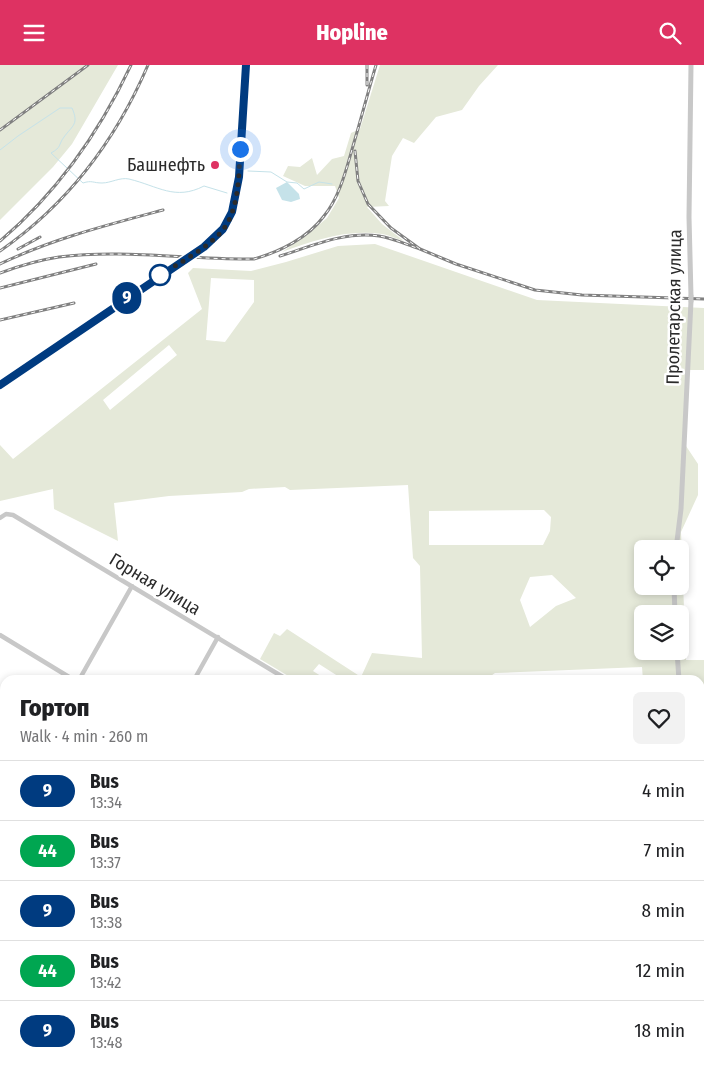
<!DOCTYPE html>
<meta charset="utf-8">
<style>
body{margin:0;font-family:"Fira Sans Condensed",sans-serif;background:#f2f2f2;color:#202124;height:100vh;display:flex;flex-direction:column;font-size:19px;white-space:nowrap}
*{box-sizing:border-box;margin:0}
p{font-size:16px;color:#757577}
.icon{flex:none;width:28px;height:28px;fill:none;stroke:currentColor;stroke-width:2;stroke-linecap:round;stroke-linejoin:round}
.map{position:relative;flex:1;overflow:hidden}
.panel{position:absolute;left:0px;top:610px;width:705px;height:396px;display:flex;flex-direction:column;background:#fff;border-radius:15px 15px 0 0;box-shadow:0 2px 8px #0003}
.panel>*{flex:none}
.badge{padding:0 10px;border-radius:16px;font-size:18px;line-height:32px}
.controls{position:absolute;left:634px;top:475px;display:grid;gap:10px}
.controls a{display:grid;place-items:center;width:55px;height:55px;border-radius:8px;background:#fff;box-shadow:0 2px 8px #0003;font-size:25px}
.you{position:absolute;width:25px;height:25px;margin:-12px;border:4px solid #fff;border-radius:50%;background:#1a73e8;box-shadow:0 0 0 8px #1a73e833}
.map>.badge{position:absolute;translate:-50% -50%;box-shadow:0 0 0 2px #fff}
.round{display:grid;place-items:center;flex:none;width:52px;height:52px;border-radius:8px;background:#f2f2f2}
.overview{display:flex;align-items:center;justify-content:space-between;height:85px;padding:0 20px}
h1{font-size:24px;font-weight:800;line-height:38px}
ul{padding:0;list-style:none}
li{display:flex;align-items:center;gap:15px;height:60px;padding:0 20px;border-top:1px solid #e0e0e0}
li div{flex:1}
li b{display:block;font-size:19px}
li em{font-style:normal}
li .badge{min-width:55px;font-weight:700;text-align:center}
header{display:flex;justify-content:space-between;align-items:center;height:65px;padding:0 20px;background:#de3262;color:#fff;font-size:22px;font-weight:800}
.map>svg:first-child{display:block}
.green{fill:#e5e9d9;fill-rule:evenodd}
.water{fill:#c5e2e9}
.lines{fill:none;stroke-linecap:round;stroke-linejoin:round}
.stream{stroke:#c5e2e9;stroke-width:1}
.minor{stroke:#c8c8c8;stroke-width:4.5}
.tertiary{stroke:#c8c8c8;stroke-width:5}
.primary{stroke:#a3a3a3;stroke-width:7}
.rail-casing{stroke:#808080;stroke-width:3}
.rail{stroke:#fff;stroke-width:1;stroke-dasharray:4;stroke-linecap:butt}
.tertiary-bridge{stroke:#c8c8c8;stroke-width:5}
.line-casing{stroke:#fff;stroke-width:11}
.line{stroke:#003b80;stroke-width:8}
.walk{stroke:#2b2b2b;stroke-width:5;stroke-dasharray:0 9}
.poi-dot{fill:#de3262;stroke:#fff;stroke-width:2}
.stop-dot{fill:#fff;stroke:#003b80;stroke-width:2.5}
.labels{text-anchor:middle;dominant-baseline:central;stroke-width:5;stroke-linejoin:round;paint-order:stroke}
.poi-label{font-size:18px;fill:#2b2b2b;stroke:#fff;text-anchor:end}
.street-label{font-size:18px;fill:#2b2b2b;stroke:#fff}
</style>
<header><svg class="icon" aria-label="menu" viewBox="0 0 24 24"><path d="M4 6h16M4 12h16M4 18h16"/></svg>Hopline<svg class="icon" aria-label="search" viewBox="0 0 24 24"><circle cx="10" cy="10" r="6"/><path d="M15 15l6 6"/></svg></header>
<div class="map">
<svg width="704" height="1006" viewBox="0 0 704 1006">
<rect width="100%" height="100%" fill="#fff"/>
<path class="green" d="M 0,0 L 118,0 L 72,79 L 53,102 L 0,155 Z
M 380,0 L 498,0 L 479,21 L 462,45 L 436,52 L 414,78 L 403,73 L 392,91 L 385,136 L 389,141 L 367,142 L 382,159 L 404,176 C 397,174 389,170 382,169 C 347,164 315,175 282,187 L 308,169 L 327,153 L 339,133 L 335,121 L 305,121 L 283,111 L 288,101 L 300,102 L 312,93 L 317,110 L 332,94 L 344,91 L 351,68 L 360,64 Z
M 375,179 L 537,235 L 704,243 L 704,305 L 687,305 L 684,378 L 698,399 L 698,430 L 681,467 L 686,595 L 704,595 L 704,984 L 700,917 L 700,615 L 687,615 L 686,612 L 676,611 L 676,615 L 643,615 L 642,602 L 495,608 L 485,615 L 344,615 L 319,599 L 313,606 L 327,615 L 295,615 L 260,594 L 274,568 L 280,571 L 287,564 L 361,612 L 372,588 L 422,593 L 420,501 L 413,493 L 408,420 L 290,425 L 285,422 L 249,424 L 242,427 L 169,431 L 114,438 L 118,476 L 54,444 L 53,424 L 0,436 L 0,380 L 13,394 L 202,244 L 188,208 L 193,203 L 251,206 L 286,197 L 338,181 ZM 211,213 L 254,215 L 254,237 L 225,277 L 206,275 ZM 169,280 L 177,290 L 110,345 L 103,335 ZM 544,445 L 551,452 L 550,466 L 543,480 L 429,480 L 429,446 ZM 642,484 L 680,484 L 680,521 L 642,521 ZM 552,510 L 576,533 L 556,541 L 530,562 L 520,535 L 530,512 ZM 642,549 L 680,549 L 680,586 L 642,586 Z
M 5,978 L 5,1001 L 71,1001 L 70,1006 L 8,1006 L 1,1004 L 3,981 Z
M 139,1001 L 447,1001 L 444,1006 L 138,1006 Z"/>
<path class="water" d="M 287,117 L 299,129 L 300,134 L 291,137 L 282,135 L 276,123 Z"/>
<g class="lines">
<path class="stream" d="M 0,85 L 18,71 L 60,43 L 72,43 C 79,59 73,60 64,72 C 58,80 62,82 51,88 L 83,118 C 92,115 93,118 102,118 C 111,118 120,112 129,114 C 158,121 175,136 204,121 L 227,128
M 248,106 L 271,107 L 287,117 L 297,118 L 304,124 L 319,117 L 332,119"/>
<path class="minor" d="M 0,453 L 6,449 L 13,450 L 288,615
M 0,570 L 74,615
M 79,615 L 132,521
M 194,615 L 218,572
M 0,751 L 5,742
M 0,923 L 5,927
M 0,938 L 5,929"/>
<path class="tertiary" d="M 691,231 L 689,152 L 691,0
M 676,484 L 681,444 L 691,236
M 674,521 L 675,549
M 677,586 L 679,615
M 0,675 L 5,678
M 700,993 L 702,1006"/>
<path class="primary" d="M 0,320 L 204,181 L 223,164 L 232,147 L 239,112 L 246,0"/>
<defs>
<path id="rail" d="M 367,20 L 367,0
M 0,65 L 88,0
M 355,86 L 358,116 L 368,139 L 391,163 L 420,184 L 456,199 L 535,225 L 582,230 L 704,234
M 0,176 C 58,127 99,68 131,0
M 18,184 L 40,172
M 0,186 C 68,139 116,75 148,0
M 280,191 C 312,181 345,166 379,171 C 393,173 407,180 420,184
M 0,199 C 52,174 107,160 163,145
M 0,208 C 19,201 39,195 59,192 C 123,184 189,195 254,194 C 279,187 308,173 324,151 C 340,131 346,105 353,81 C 361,54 368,27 376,0
M 0,223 L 96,199
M 0,255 L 74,238"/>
</defs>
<use href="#rail" class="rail-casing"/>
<use href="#rail" class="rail"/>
<path class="tertiary-bridge" d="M 691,236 L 691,231"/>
</g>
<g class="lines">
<defs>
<path id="line" d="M 0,320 L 204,182 L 223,164 L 232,147 L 239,112 L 246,0"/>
</defs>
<use href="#line" class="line-casing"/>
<use href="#line" class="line"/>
<path class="walk" d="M 160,210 C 178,199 213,180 225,162 C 239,141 239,109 240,84"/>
</g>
<circle class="poi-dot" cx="215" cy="100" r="5"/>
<circle class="stop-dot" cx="160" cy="210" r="10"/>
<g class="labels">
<g class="poi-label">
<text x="205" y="100">Башнефть</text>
</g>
<g class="street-label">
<text transform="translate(674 242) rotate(-89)">Пролетарская улица</text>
<text transform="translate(155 519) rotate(31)">Горная улица</text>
</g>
</g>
</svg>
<div class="controls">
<a><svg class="icon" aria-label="locate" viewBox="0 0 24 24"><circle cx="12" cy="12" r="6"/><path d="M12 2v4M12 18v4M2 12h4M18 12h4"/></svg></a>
<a><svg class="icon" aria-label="layers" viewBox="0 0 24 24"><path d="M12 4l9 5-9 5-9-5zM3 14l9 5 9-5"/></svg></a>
</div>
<div class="you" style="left:240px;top:84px"></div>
<b class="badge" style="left:127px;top:233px;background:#003b80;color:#fff">9</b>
<section class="panel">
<div class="overview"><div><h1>Гортоп</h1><p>Walk · 4 min · 260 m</p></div><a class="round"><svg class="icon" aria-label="heart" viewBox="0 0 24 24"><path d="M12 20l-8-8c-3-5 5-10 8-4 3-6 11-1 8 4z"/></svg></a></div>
<ul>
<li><span class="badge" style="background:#003b80;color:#fff">9</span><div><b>Bus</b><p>13:34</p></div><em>4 min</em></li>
<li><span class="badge" style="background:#00a651;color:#fff">44</span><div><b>Bus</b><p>13:37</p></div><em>7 min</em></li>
<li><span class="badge" style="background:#003b80;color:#fff">9</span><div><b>Bus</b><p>13:38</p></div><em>8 min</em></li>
<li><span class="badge" style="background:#00a651;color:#fff">44</span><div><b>Bus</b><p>13:42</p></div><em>12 min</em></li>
<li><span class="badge" style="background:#003b80;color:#fff">9</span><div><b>Bus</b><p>13:48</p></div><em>18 min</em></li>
</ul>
</section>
</div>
